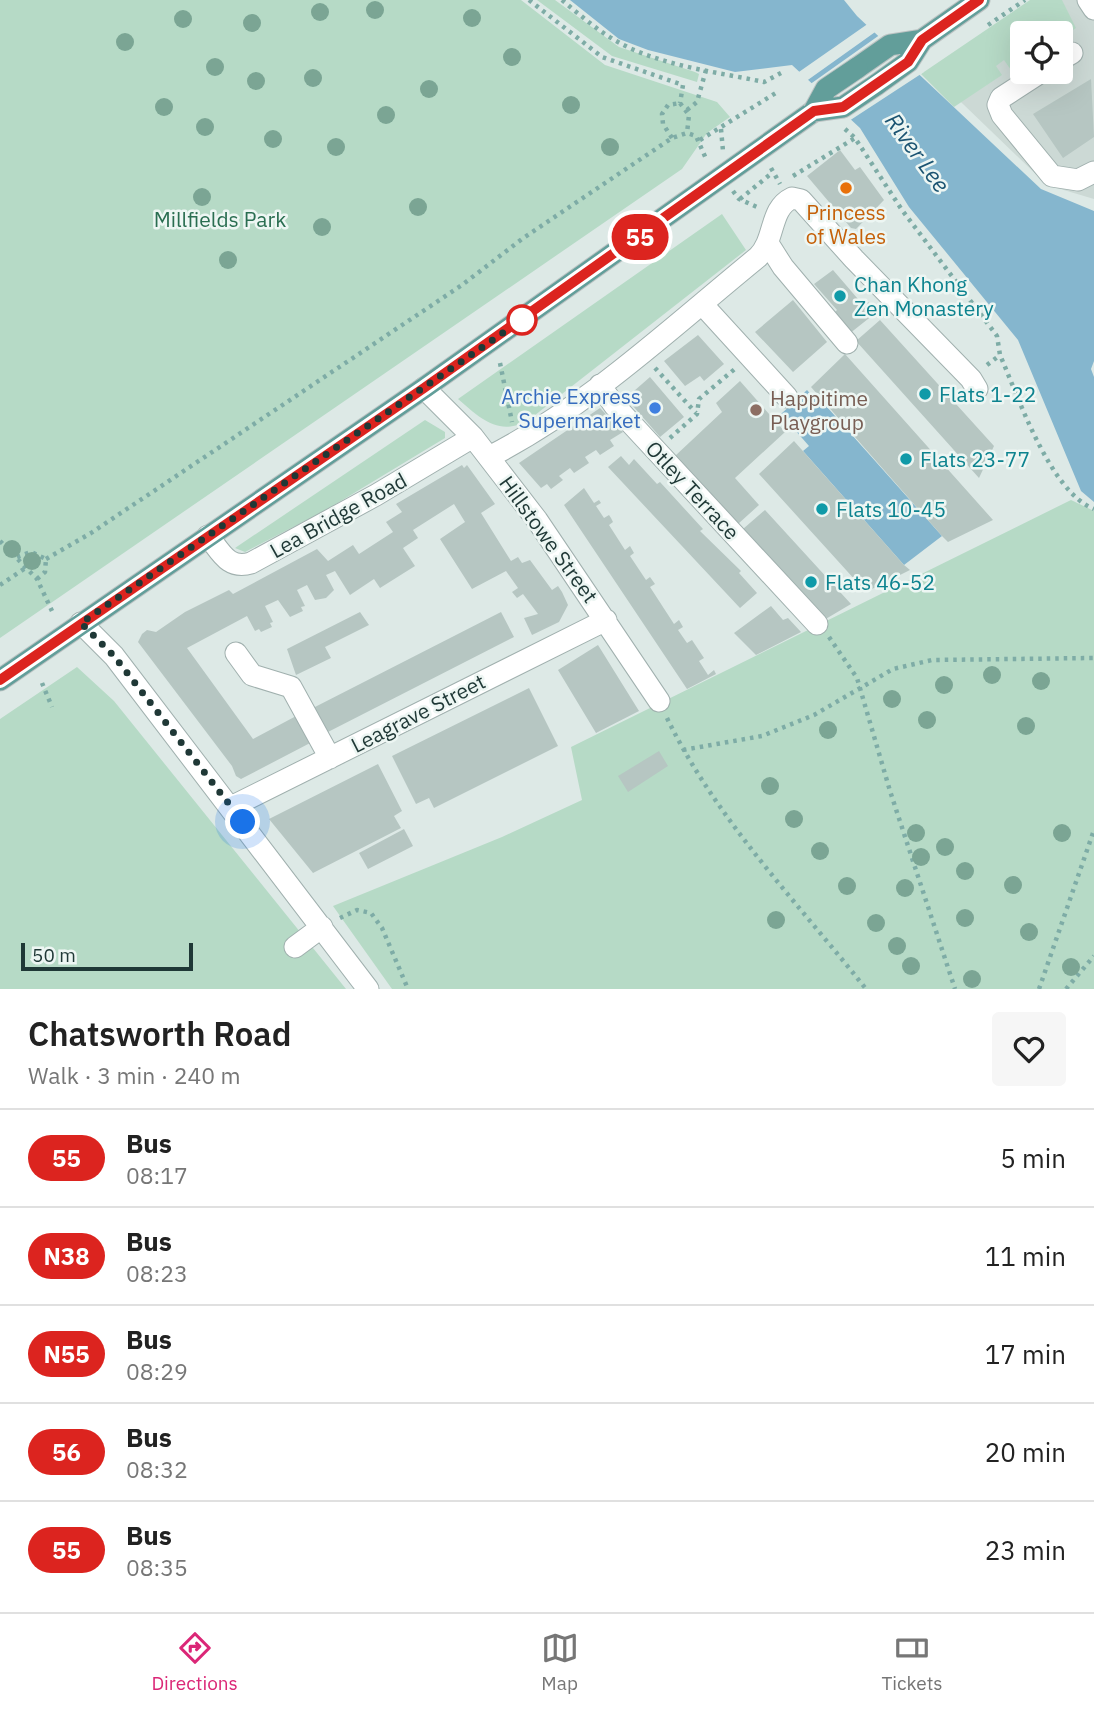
<!DOCTYPE html>
<meta charset="utf-8">
<style>
body{margin:0;font-family:"IBM Plex Sans",sans-serif;background:#f6f6f6;color:#222;height:100vh;display:flex;flex-direction:column;font-size:26px;white-space:nowrap}
*{box-sizing:border-box;margin:0}
p{font-size:23px;color:#767676}
.icon{flex:none;width:38px;height:38px;fill:none;stroke:currentColor;stroke-width:2;stroke-linecap:round;stroke-linejoin:round}
.map{position:relative;height:989px;overflow:hidden}
.panel{display:flex;flex-direction:column;background:#fff;flex:1}
.panel>*{flex:none}
.badge{padding:0 14px;border-radius:23px;font-size:24px;line-height:46px}
.controls{position:absolute;left:1010px;top:21px;display:grid;gap:14px}
.controls a{display:grid;place-items:center;width:63px;height:63px;border-radius:7px;background:#fff;box-shadow:0 7px 28px #0002;font-size:35px}
.scale{position:absolute;left:21px;bottom:18px;width:172px;box-sizing:border-box;padding-left:7px;border:4px solid #1f3836;border-top:0;font-size:19px;line-height:24px;white-space:nowrap;color:#1f3836;-webkit-text-stroke:5px #edf6f3;paint-order:stroke}
.you{position:absolute;width:35px;height:35px;margin:-18px;border:5px solid #fff;border-radius:50%;background:#1a73e8;box-shadow:0 0 0 10px #1a73e833}
.map>.badge{position:absolute;translate:-50% -50%;box-shadow:0 0 0 4px #fff}
.round{display:grid;place-items:center;flex:none;width:74px;height:74px;border-radius:7px;background:#f6f6f6}
.headline{display:flex;align-items:center;justify-content:space-between;height:119px;padding:0 28px}
h1{font-size:33px;font-weight:600;line-height:52px}
ul{padding:0;list-style:none}
li{display:flex;align-items:center;gap:21px;height:98px;padding:0 28px;border-top:2px solid #e0e0e0}
li div{flex:1}
li b{display:block;font-size:26px}
li em{font-style:normal}
li .badge{min-width:77px;font-weight:700;text-align:center}
.dock{display:flex;justify-content:space-around;align-items:center;height:98px;border-top:2px solid #e0e0e0;background:#fff;font-size:19px;color:#767676}
.dock a{display:grid;justify-items:center;gap:4px}
.dock .current{color:#db2777}
.map>svg:first-child{display:block}
.built{fill:#ccd9d5;fill-rule:evenodd}
.green{fill:#b6dac6}
.water{fill:#85b6ce}
.pier{fill:#dde9e6}
.building{fill:#b6c6c2}
.lines{fill:none;stroke-linecap:round;stroke-linejoin:round}
.minor-casing{stroke:#a0b0ae;stroke-width:23}
.major-casing{stroke:#bcc3c3;stroke-width:23}
.path{stroke:#7eaca6;stroke-width:4.5;stroke-dasharray:3.5 5;stroke-linecap:butt}
.minor{stroke:#fff;stroke-width:21}
.major{stroke:#629e9a;stroke-width:21}
.major-bridge-casing{stroke:#bcc3c3;stroke-width:23;stroke-linecap:butt}
.major-bridge{stroke:#629e9a;stroke-width:21}
.tree{fill:#7ba594}
.line-casing{stroke:#fff;stroke-width:16}
.line{stroke:#dc241f;stroke-width:10}
.walk{stroke:#1f3836;stroke-width:7;stroke-dasharray:0 12.6}
.food-dot{fill:#e8710a;stroke:#edf6f3;stroke-width:2.5}
.culture-dot{fill:#0f9aa8;stroke:#edf6f3;stroke-width:2.5}
.stop-dot{fill:#fff;stroke:#dc241f;stroke-width:3.5}
.shop-dot{fill:#3f7fe0;stroke:#edf6f3;stroke-width:2.5}
.education-dot{fill:#8d6e63;stroke:#edf6f3;stroke-width:2.5}
.labels{text-anchor:middle;dominant-baseline:central;stroke-width:5;stroke-linejoin:round;paint-order:stroke}
.food-label{font-size:21px;fill:#c56008;stroke:#edf6f3}
.park-label{font-size:21px;fill:#2a6e51;stroke:#edf6f3}
.culture-label{font-size:21px;fill:#0d838f;stroke:#edf6f3;text-anchor:start}
.shop-label{font-size:21px;fill:#366cbe;stroke:#edf6f3;text-anchor:end}
.education-label{font-size:21px;fill:#785e54;stroke:#edf6f3;text-anchor:start}
.street-label{font-size:21px;fill:#1f3836;stroke:#edf6f3}
.water-label{font-size:23px;font-style:italic;fill:#1b5472;stroke:#edf6f3}
</style>
<div class="map">
<svg width="1094" height="989" viewBox="0 0 1094 989">
<rect width="100%" height="100%" fill="#dde9e6"/>
<path class="built" d="M 1056,0 L 1094,0 L 1094,199 L 1047,185 L 936,78 ZM 1022,33 L 1060,33 L 1060,72 L 1022,72 Z"/>
<path class="green" d="M 0,0 L 521,0 L 605,65 L 717,102 L 730,117 L 707,133 L 682,169 L 0,638 Z
M 537,0 L 555,0 L 619,47 L 695,72 L 699,74 L 697,82 L 612,56 Z
M 1030,0 L 1062,0 L 1076,28 L 1061,38 L 1060,33 L 1022,33 L 1022,63 L 1011,70 L 1004,60 L 996,66 L 1002,75 L 954,107 L 921,74 Z
M 722,214 L 746,250 L 530,419 C 500,438 480,418 458,399 Z
M 425,420 L 445,432 L 445,438 L 326,510 L 245,552 L 235,548 Z
M 1071,500 L 1094,511 L 1094,989 L 392,989 L 333,906 L 502,837 L 582,800 L 571,747 Z
M 77,667 L 114,701 L 346,989 L 0,989 L 0,719 Z"/>
<path class="water" d="M 570,0 L 844,0 L 857,16 L 1041,189 L 1094,211 L 1094,361 L 1091,369 L 1094,377 L 1094,502 L 1081,491 L 1018,340 L 909,207 L 860,128 L 792,65 L 735,72 L 648,50 L 619,39 Z
M 807,390 L 816,400 L 819,398 L 942,536 L 904,565 L 803,451 L 809,446 L 781,414 Z"/>
<path class="pier" d="M 869,23 L 878,30 L 805,82 L 796,74 Z
M 881,34 L 924,72 L 849,121 L 809,85 Z"/>
<path class="building" d="M 1091,79 L 1094,137 L 1063,158 L 1033,114 Z
M 840,150 L 855,170 L 860,167 L 884,200 L 856,229 L 851,228 L 807,176 Z
M 833,270 L 864,306 L 868,302 L 873,307 L 869,311 L 873,315 L 849,334 L 832,315 L 837,310 L 814,284 Z
M 793,300 L 827,342 L 793,372 L 755,332 Z
M 880,320 L 994,446 L 979,478 L 856,341 Z
M 698,335 L 724,364 L 704,381 L 700,376 L 685,386 L 664,361 Z
M 845,354 L 993,520 L 948,542 L 942,536 L 811,387 Z
M 650,377 L 684,417 L 660,437 L 626,398 Z
M 740,381 L 785,432 L 735,478 L 759,505 L 738,524 L 675,456 L 722,412 L 716,403 Z
M 600,408 L 623,432 L 610,440 L 614,446 L 600,455 L 596,450 L 585,457 L 589,463 L 574,473 L 570,468 L 559,476 L 563,480 L 551,489 L 547,484 L 541,488 L 519,463 Z
M 794,441 L 904,565 L 910,570 L 866,592 L 759,474 Z
M 621,456 L 629,465 L 634,459 L 657,484 L 660,482 L 703,529 L 700,531 L 741,571 L 739,573 L 757,593 L 740,608 L 608,467 Z
M 462,465 L 464,468 L 467,465 L 495,504 L 481,513 L 511,561 L 518,557 L 522,563 L 530,560 L 552,590 L 558,586 L 562,592 L 568,605 L 559,622 L 532,635 L 524,618 L 538,614 L 523,594 L 517,598 L 512,592 L 518,588 L 506,571 L 472,589 L 440,539 L 465,522 L 454,504 L 413,530 L 418,538 L 403,548 L 415,566 L 380,588 L 374,579 L 350,595 L 335,571 L 326,575 L 334,590 L 326,598 L 315,600 L 307,585 L 297,590 L 305,606 L 301,607 L 303,611 L 290,617 L 278,600 L 265,606 L 273,622 L 270,623 L 272,627 L 261,632 L 259,629 L 255,631 L 247,616 L 187,648 L 253,739 L 298,715 L 312,742 L 241,779 L 236,776 L 232,766 L 138,642 L 142,634 L 147,630 L 156,632 L 185,612 L 229,590 L 233,594 L 317,549 L 328,561 L 353,545 L 359,554 L 393,532 L 386,522 L 402,512 L 396,504 Z
M 584,488 L 594,503 L 599,500 L 601,503 L 596,506 L 604,518 L 609,515 L 611,518 L 613,522 L 609,525 L 625,550 L 630,546 L 634,553 L 630,556 L 646,580 L 650,577 L 655,584 L 650,587 L 674,624 L 679,620 L 683,627 L 678,630 L 687,643 L 692,640 L 704,658 L 699,661 L 708,675 L 714,670 L 716,674 L 687,689 L 564,505 Z
M 765,510 L 851,604 L 824,620 L 743,529 Z
M 771,606 L 783,620 L 788,618 L 801,632 L 756,655 L 734,633 Z
M 360,612 L 369,625 L 325,647 L 331,658 L 296,675 L 287,649 Z
M 501,612 L 514,637 L 326,733 L 313,708 Z
M 598,645 L 639,711 L 596,733 L 558,670 Z
M 529,688 L 558,746 L 434,808 L 429,798 L 416,804 L 392,756 Z
M 659,751 L 668,766 L 628,792 L 618,776 Z
M 378,764 L 402,811 L 394,816 L 401,828 L 313,873 L 269,819 Z
M 404,829 L 413,846 L 368,869 L 359,853 Z"/>
<g class="lines">
<defs>
<path id="minor" d="M 1088,0 L 1094,9
M 1060,60 L 1072,53
M 1041,72 L 1001,98 L 998,105 L 1002,115 L 1052,176 L 1078,180 L 1094,172
M 769,245 L 783,267 L 847,343
M 702,304 L 787,397
M 600,385 L 614,405 L 817,624
M 424,388 L 473,437 L 537,520 L 659,701
M 489,457 C 589,406 672,327 758,257 C 776,239 769,209 792,198 L 801,200 L 854,259 L 971,379 L 977,389
M 208,536 C 221,552 228,570 251,563 L 376,495 L 473,437
M 81,623 L 114,656 L 368,989
M 236,653 L 252,675 L 291,687 L 330,758
M 231,807 L 606,620
M 295,947 L 322,927"/>
<path id="major" d="M 857,68 L 890,45 L 922,40
M 876,85 L 908,62 L 922,40 L 979,0
M 0,680 L 424,388 L 814,111"/>
</defs>
<use href="#minor" class="minor-casing"/>
<use href="#major" class="major-casing"/>
<path class="path" d="M 529,0 L 602,57 L 683,85 L 680,103
M 562,0 C 580,15 598,31 618,42 C 661,66 717,72 764,82 L 781,73
M 988,25 L 1025,0
M 680,103 L 689,115 L 687,133
M 687,110 L 697,102 L 706,70
M 721,129 L 723,151
M 845,129 L 855,138 L 902,210 L 997,336 L 1000,355 C 1018,396 1050,492 1094,509
M 672,138 L 663,124 L 662,114 L 668,105 L 680,103
M 700,140 L 779,91
M 771,168 L 780,184
M 793,176 L 855,138
M 733,191 L 739,199 L 757,207
M 740,199 L 772,173
M 500,363 L 512,422
M 987,365 L 1000,355
M 655,368 L 696,413
M 670,438 L 697,414 L 699,399 L 736,368
M 0,541 L 37,579 L 52,611
M 17,557 L 31,552 L 46,559
M 46,559 L 91,533 L 462,285 L 522,239 L 672,138 L 687,133 L 696,136 L 707,161
M 37,579 L 45,572 L 46,559
M 0,585 L 27,567
M 829,637 L 857,678 L 890,791 L 955,989
M 42,683 L 52,707
M 667,718 C 716,819 797,902 866,989
M 683,750 L 762,736 L 814,715 L 893,669 L 932,660 L 1094,658
M 340,918 L 357,910 L 371,913 L 382,928 L 408,989
M 1039,989 L 1094,830
M 1066,989 L 1094,956"/>
<use href="#minor" class="minor"/>
<use href="#major" class="major"/>
<defs>
<path id="major-bridge" d="M 814,111 L 843,107 L 876,85
M 814,111 L 826,89 L 857,68"/>
</defs>
<use href="#major-bridge" class="major-bridge-casing"/>
<use href="#major-bridge" class="major-bridge"/>
</g>
<g class="tree">
<circle cx="375" cy="10" r="9"/>
<circle cx="320" cy="12" r="9"/>
<circle cx="472" cy="18" r="9"/>
<circle cx="183" cy="19" r="9"/>
<circle cx="252" cy="23" r="9"/>
<circle cx="125" cy="42" r="9"/>
<circle cx="512" cy="57" r="9"/>
<circle cx="215" cy="67" r="9"/>
<circle cx="313" cy="78" r="9"/>
<circle cx="256" cy="81" r="9"/>
<circle cx="429" cy="89" r="9"/>
<circle cx="571" cy="105" r="9"/>
<circle cx="164" cy="107" r="9"/>
<circle cx="386" cy="115" r="9"/>
<circle cx="205" cy="127" r="9"/>
<circle cx="273" cy="139" r="9"/>
<circle cx="336" cy="147" r="9"/>
<circle cx="610" cy="147" r="9"/>
<circle cx="202" cy="197" r="9"/>
<circle cx="418" cy="207" r="9"/>
<circle cx="322" cy="227" r="9"/>
<circle cx="228" cy="260" r="9"/>
<circle cx="12" cy="549" r="9"/>
<circle cx="32" cy="561" r="9"/>
<circle cx="992" cy="675" r="9"/>
<circle cx="1041" cy="681" r="9"/>
<circle cx="944" cy="685" r="9"/>
<circle cx="892" cy="699" r="9"/>
<circle cx="927" cy="720" r="9"/>
<circle cx="1026" cy="726" r="9"/>
<circle cx="828" cy="730" r="9"/>
<circle cx="770" cy="786" r="9"/>
<circle cx="794" cy="819" r="9"/>
<circle cx="916" cy="833" r="9"/>
<circle cx="1062" cy="833" r="9"/>
<circle cx="945" cy="847" r="9"/>
<circle cx="820" cy="851" r="9"/>
<circle cx="921" cy="857" r="9"/>
<circle cx="965" cy="871" r="9"/>
<circle cx="1013" cy="885" r="9"/>
<circle cx="847" cy="886" r="9"/>
<circle cx="905" cy="888" r="9"/>
<circle cx="965" cy="918" r="9"/>
<circle cx="776" cy="920" r="9"/>
<circle cx="876" cy="923" r="9"/>
<circle cx="1029" cy="932" r="9"/>
<circle cx="897" cy="946" r="9"/>
<circle cx="911" cy="966" r="9"/>
<circle cx="1071" cy="967" r="9"/>
<circle cx="972" cy="979" r="9"/>
</g>
<g class="lines">
<defs>
<path id="line" d="M 0,680 L 424,388 L 814,111 L 843,107 L 908,62 L 922,40 L 979,0"/>
</defs>
<use href="#line" class="line-casing"/>
<use href="#line" class="line"/>
<path class="walk" d="M 243,822 L 114,656 L 81,623 L 529,315 L 522,320"/>
</g>
<circle class="food-dot" cx="846" cy="188" r="7"/>
<g class="culture-dot">
<circle cx="840" cy="296" r="7"/>
<circle cx="925" cy="394" r="7"/>
<circle cx="906" cy="459" r="7"/>
<circle cx="822" cy="509" r="7"/>
<circle cx="811" cy="582" r="7"/>
</g>
<circle class="stop-dot" cx="522" cy="320" r="14"/>
<circle class="shop-dot" cx="655" cy="408" r="7"/>
<circle class="education-dot" cx="756" cy="410" r="7"/>
<g class="labels">
<g class="food-label">
<text x="846" y="212">Princess<tspan x="846" dy="24">of Wales</tspan></text>
</g>
<g class="park-label">
<text x="220" y="219">Millfields Park</text>
</g>
<g class="culture-label">
<text x="854" y="284">Chan Khong<tspan x="854" dy="24">Zen Monastery</tspan></text>
<text x="939" y="394">Flats 1-22</text>
<text x="920" y="459">Flats 23-77</text>
<text x="836" y="509">Flats 10-45</text>
<text x="825" y="582">Flats 46-52</text>
</g>
<g class="shop-label">
<text x="641" y="396">Archie Express<tspan x="641" dy="24">Supermarket</tspan></text>
</g>
<g class="education-label">
<text x="770" y="398">Happitime<tspan x="770" dy="24">Playgroup</tspan></text>
</g>
<g class="street-label">
<text transform="translate(693 490) rotate(47)">Otley Terrace</text>
<text transform="translate(338 515) rotate(-29)">Lea Bridge Road</text>
<text transform="translate(549 539) rotate(54)">Hillstowe Street</text>
<text transform="translate(418 713) rotate(-27)">Leagrave Street</text>
</g>
<g class="water-label">
<text transform="translate(918 152) rotate(54)">River Lee</text>
</g>
</g>
</svg>
<div class="controls">
<a><svg class="icon" aria-label="locate" viewBox="0 0 24 24"><circle cx="12" cy="12" r="6"/><path d="M12 2v4M12 18v4M2 12h4M18 12h4"/></svg></a>
</div>
<div class="scale">50 m</div>
<div class="you" style="left:243px;top:822px"></div>
<b class="badge" style="left:640px;top:237px;background:#dc241f;color:#fff">55</b>
</div>
<section class="panel">
<div class="headline"><div><h1>Chatsworth Road</h1><p>Walk · 3 min · 240 m</p></div><a class="round"><svg class="icon" aria-label="heart" viewBox="0 0 24 24"><path d="M12 20l-8-8c-3-5 5-10 8-4 3-6 11-1 8 4z"/></svg></a></div>
<ul>
<li><span class="badge" style="background:#dc241f;color:#fff">55</span><div><b>Bus</b><p>08:17</p></div><em>5 min</em></li>
<li><span class="badge" style="background:#dc241f;color:#fff">N38</span><div><b>Bus</b><p>08:23</p></div><em>11 min</em></li>
<li><span class="badge" style="background:#dc241f;color:#fff">N55</span><div><b>Bus</b><p>08:29</p></div><em>17 min</em></li>
<li><span class="badge" style="background:#dc241f;color:#fff">56</span><div><b>Bus</b><p>08:32</p></div><em>20 min</em></li>
<li><span class="badge" style="background:#dc241f;color:#fff">55</span><div><b>Bus</b><p>08:35</p></div><em>23 min</em></li>
</ul>
</section>
<nav class="dock">
<a class="current"><svg class="icon" aria-label="directions" viewBox="0 0 24 24"><path d="M12 3l9 9-9 9-9-9zM9 14v-3h6M13 9l2 2-2 2"/></svg>Directions</a>
<a><svg class="icon" aria-label="map" viewBox="0 0 24 24"><path d="M3 6l6-2 6 2 6-2v14l-6 2-6-2-6 2zM9 4v14M15 6v14"/></svg>Map</a>
<a><svg class="icon" aria-label="tickets" viewBox="0 0 24 24"><path d="M3 7h18v10H3zM15 7v10"/></svg>Tickets</a>
</nav>
